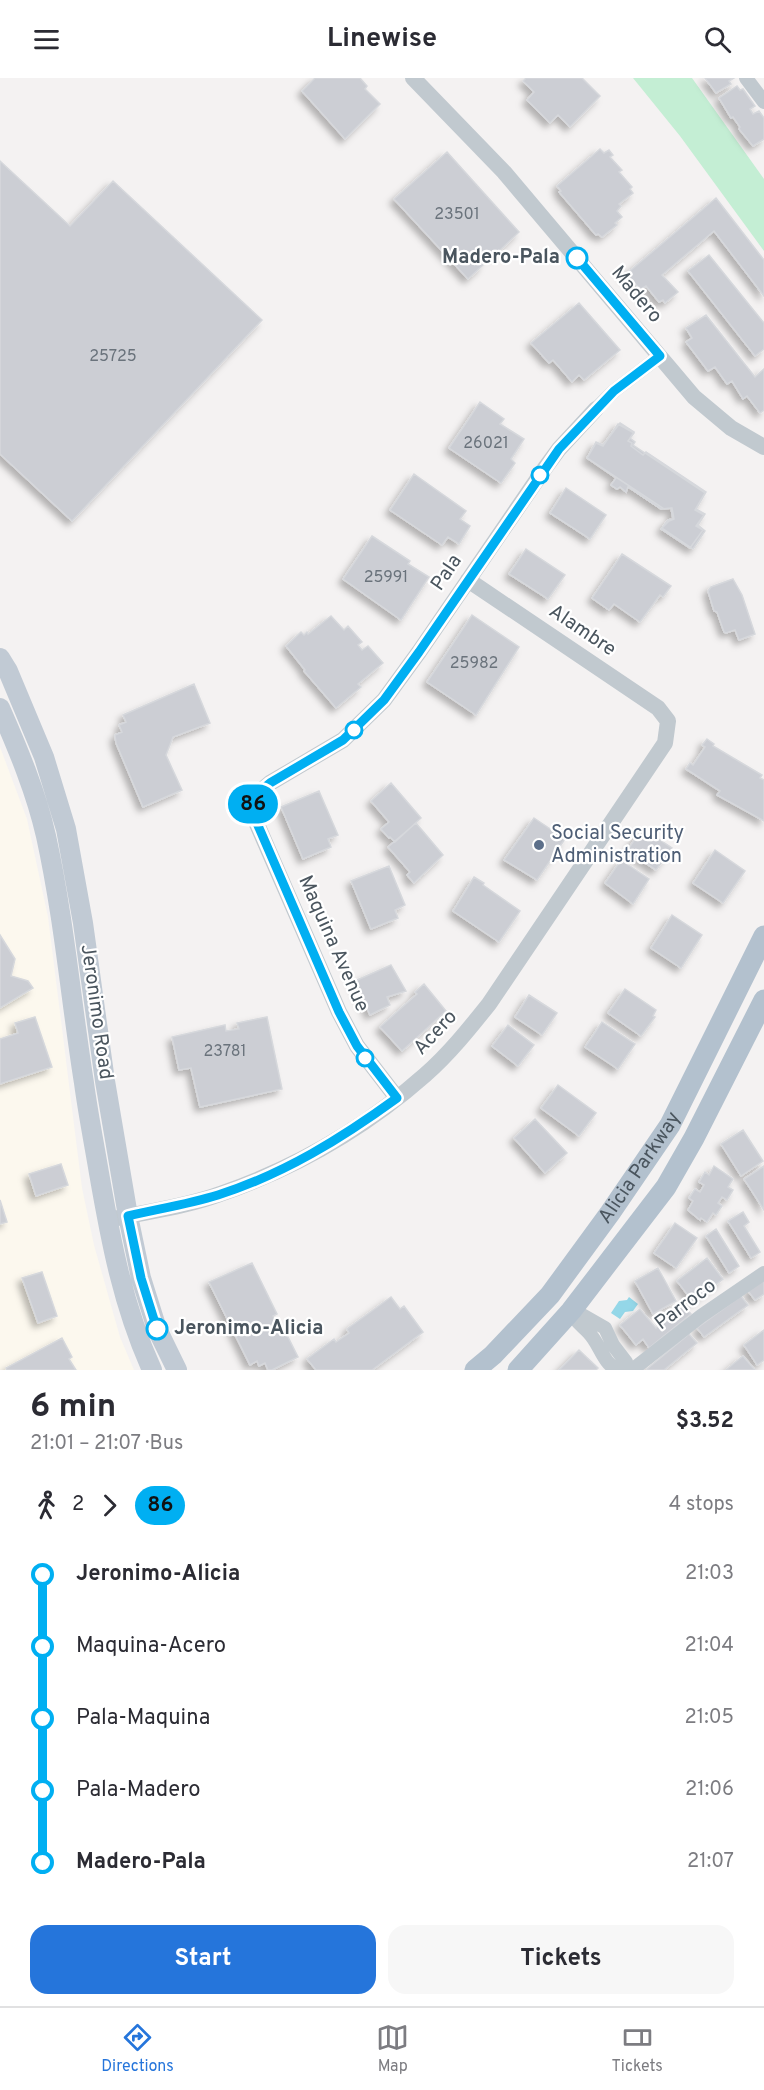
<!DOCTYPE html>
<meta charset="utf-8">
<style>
body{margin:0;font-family:Overpass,sans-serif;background:#f7f7f7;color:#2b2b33;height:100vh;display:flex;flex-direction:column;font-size:22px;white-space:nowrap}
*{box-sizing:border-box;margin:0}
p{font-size:20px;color:#7c7c81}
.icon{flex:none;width:33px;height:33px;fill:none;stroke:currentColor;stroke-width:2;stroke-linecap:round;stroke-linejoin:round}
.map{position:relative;height:1292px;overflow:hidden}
.details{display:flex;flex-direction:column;background:#fff;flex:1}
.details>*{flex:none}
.badge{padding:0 12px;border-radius:20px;font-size:21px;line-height:39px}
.map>.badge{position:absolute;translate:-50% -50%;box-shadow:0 0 0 3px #fff}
.legs{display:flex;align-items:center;gap:9px;height:66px;padding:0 30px;font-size:20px}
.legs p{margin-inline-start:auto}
.headline{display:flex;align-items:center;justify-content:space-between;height:102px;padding:0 30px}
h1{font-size:33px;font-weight:700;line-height:45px}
.primary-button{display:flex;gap:12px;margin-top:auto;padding:12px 30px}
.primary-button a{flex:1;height:69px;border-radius:18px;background:#2575db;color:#fff;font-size:24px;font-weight:700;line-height:69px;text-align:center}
.primary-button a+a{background:#f7f7f7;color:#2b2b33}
ul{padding:0 30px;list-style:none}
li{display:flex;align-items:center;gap:21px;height:72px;font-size:22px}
li i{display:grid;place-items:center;width:9px;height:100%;margin:0 8px;background:currentColor}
li i::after{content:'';width:15px;height:15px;margin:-8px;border:4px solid;border-radius:50%;background:#fff}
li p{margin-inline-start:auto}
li:first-child i{background:linear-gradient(#0000 50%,currentColor 0)}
li:last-child i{background:linear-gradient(currentColor 50%,#0000 0)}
header{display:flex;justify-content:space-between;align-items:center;height:78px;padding:0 30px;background:#fff;font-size:27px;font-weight:700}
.menu{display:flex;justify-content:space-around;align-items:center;height:84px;border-top:2px solid #e1e1e2;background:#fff;font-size:16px;color:#7c7c81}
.menu a{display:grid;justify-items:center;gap:3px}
.menu .on{color:#2575db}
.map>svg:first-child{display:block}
.commercial{fill:#fcf8ee}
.green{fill:#c4eed4}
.water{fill:#94d7e8}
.building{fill:#ccced4;stroke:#d6d8dc;stroke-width:1.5;filter:url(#shadow)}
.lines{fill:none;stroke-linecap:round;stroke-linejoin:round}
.minor{stroke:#c1c9cf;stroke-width:14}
.tertiary{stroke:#c1c9cf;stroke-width:16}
.secondary{stroke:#c1cad4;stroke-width:20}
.primary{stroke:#b3c1ce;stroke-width:21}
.line-1-casing{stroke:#fff;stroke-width:14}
.line-1{stroke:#00aff2;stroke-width:9}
.stop-1-dot{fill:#fff;stroke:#00aff2;stroke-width:3}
.service-dot{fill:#5c6f8a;stroke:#fff;stroke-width:2}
.labels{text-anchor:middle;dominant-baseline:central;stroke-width:4.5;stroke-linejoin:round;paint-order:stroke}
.number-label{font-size:16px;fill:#6a737c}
.stop-label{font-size:20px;font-weight:bold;fill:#4a555e;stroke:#fff;text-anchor:end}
.street-label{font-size:20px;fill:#4a555e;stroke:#fff}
.service-label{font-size:20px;fill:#4e5e75;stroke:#fff;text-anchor:start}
</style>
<header><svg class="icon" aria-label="menu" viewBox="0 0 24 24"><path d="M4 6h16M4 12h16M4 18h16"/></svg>Linewise<svg class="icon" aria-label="search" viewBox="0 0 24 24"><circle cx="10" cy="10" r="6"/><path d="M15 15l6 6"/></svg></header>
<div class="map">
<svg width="764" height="1292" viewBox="0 0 764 1292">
<defs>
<filter id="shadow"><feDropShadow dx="-4.5" dy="4.5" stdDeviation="3" flood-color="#0004"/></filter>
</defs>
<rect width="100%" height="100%" fill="#f4f2f2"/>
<path class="commercial" d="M 0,669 L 27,741 L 48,839 L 82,1110 L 94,1167 L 120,1259 L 134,1292 L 0,1292 Z"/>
<path class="green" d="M 633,0 L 692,0 L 764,101 L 764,173 L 680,58 Z"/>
<path class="water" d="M 629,1219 L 638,1226 L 633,1233 L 625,1234 L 620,1241 L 611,1235 L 619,1223 L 627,1222 Z"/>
<path class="building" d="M 315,0 L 360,0 L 367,8 L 365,11 L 380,26 L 345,61 L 302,13 Z
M 526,0 L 582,0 L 600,18 L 570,49 L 558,37 L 550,45 L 527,22 L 534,14 L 523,3 Z
M 705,0 L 734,0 L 729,3 L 731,6 L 716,15 Z
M 737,8 L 740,12 L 743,11 L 755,28 L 750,31 L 753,36 L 759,33 L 764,40 L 764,61 L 753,68 L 739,51 L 740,49 L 733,39 L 731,40 L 719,20 Z
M 600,71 L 604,75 L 609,72 L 613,77 L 610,79 L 622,92 L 619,94 L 632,109 L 630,111 L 633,115 L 619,126 L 621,128 L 617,133 L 622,139 L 615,145 L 617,147 L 602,159 L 598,156 L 596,157 L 559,114 L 561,113 L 557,108 Z
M 447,74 L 519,154 L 495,177 L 491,174 L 480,184 L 483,187 L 468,201 L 394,121 Z
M 0,83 L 70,148 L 113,103 L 262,242 L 72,443 L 0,376 Z
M 716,120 L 764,182 L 764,218 L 714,153 L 662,197 L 678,214 L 665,225 L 663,222 L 659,224 L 646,208 L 641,211 L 625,197 Z
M 709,177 L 764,245 L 764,271 L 755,278 L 688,193 Z
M 579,225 L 620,272 L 584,302 L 579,297 L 572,304 L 553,282 L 549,285 L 531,265 Z
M 706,237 L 755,299 L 764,291 L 764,332 L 760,335 L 747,318 L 743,321 L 732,303 L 727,306 L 715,289 L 708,293 L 686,264 L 692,260 L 686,250 Z
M 480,324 L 504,341 L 500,346 L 524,361 L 511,381 L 515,385 L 501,405 L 449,370 Z
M 620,345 L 634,354 L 630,360 L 635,364 L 633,367 L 645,375 L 646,374 L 706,414 L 696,431 L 705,436 L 698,447 L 705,453 L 693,471 L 662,450 L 668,442 L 673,441 L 671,430 L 661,431 L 628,409 L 626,414 L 620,409 L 617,411 L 611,407 L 616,400 L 587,380 L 596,364 L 603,367 Z
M 618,346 L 634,355 L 628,363 L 632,365 L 631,368 L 643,377 L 645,375 L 705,415 L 695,432 L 704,437 L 696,448 L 703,452 L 690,470 L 661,451 L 669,443 L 674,441 L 672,430 L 664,431 L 587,380 L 596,365 L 603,368 Z
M 414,396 L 466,433 L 460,441 L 470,448 L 459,466 L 448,459 L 442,467 L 390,432 Z
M 566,410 L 606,437 L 590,461 L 550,435 Z
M 372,458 L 410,483 L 408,486 L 429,499 L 401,542 L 343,501 Z
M 526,471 L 565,497 L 548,521 L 509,496 Z
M 622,476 L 671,508 L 663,519 L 660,517 L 640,544 L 614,526 L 609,532 L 592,520 Z
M 733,501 L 742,517 L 755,556 L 739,562 L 735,552 L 726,555 L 724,554 L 717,534 L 714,533 L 708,513 L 711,509 Z
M 472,537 L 519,569 L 476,637 L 427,604 Z
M 331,538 L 344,552 L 348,548 L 362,564 L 358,567 L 362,572 L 368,568 L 383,585 L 358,606 L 361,609 L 336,630 L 304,593 L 305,592 L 286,568 L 301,554 L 304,557 L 307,554 L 308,556 Z
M 194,606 L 210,645 L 173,659 L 166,677 L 182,712 L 143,729 L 116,665 L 115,657 L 122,654 L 119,647 L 126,644 L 123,637 Z
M 707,661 L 714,666 L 713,668 L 762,697 L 760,700 L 764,702 L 764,743 L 717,717 L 720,713 L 686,691 L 690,685 L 693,687 L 705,669 L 702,667 Z
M 391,705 L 421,740 L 395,764 L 390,759 L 389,760 L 381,751 L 389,744 L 371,723 Z
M 319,713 L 338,757 L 328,761 L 331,769 L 303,781 L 281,729 Z
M 534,740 L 565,761 L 537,802 L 504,782 Z
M 416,745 L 443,777 L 414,805 L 407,797 L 410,794 L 388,769 Z
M 642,750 L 672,770 L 656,792 L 627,773 Z
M 715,772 L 745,793 L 723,825 L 693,805 Z
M 621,782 L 649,801 L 633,826 L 605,805 Z
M 389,788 L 405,827 L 395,832 L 398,840 L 371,851 L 351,803 Z
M 474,799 L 484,805 L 483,807 L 520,833 L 499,864 L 453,833 Z
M 672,837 L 702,857 L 681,890 L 651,870 Z
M 0,857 L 15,881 L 11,898 L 28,903 L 33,910 L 0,930 Z
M 391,887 L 406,913 L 387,919 L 390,927 L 370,937 L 355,903 Z
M 424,906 L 446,933 L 402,973 L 380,949 L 417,916 L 415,914 Z
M 625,911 L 656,932 L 653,938 L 655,939 L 641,958 L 608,935 Z
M 529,917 L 557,935 L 542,957 L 515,939 Z
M 35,939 L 52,989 L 0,1006 L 0,961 L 18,955 L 15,945 Z
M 267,939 L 282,1011 L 200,1029 L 191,990 L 179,992 L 172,959 L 225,947 L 226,953 L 239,951 L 237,945 Z
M 602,944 L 635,966 L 618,991 L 585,969 Z
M 508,947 L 534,967 L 518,988 L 492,968 Z
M 558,1007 L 596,1035 L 579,1058 L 541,1030 Z
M 535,1041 L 567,1075 L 545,1095 L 514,1060 Z
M 743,1052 L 763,1083 L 741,1098 L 721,1066 Z
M 61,1086 L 68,1107 L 36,1118 L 29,1096 Z
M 714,1088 L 733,1101 L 728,1109 L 733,1112 L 727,1122 L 722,1119 L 718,1125 L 722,1128 L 716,1137 L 713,1135 L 707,1144 L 701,1140 L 700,1142 L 688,1132 L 693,1123 L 689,1120 L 695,1111 L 700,1114 L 704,1107 L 699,1104 L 705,1094 L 709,1097 Z
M 764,1088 L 764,1132 L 744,1101 Z
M 0,1122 L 7,1144 L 0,1146 Z
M 743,1134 L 749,1144 L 744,1148 L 760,1174 L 751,1180 L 728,1143 Z
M 675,1145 L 697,1160 L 676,1190 L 654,1175 Z
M 716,1151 L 739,1188 L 729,1195 L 706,1158 Z
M 707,1180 L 723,1201 L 693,1224 L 677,1203 Z
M 252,1185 L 277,1236 L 273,1238 L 281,1252 L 284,1251 L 298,1279 L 272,1292 L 268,1292 L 265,1285 L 259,1288 L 257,1283 L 250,1287 L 209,1204 Z
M 658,1190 L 676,1223 L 653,1236 L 635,1203 Z
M 42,1194 L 57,1238 L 38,1245 L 22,1200 Z
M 764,1201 L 764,1216 L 755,1222 L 748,1213 Z
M 741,1218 L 748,1227 L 704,1259 L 697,1250 Z
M 391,1219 L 400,1231 L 404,1228 L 423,1254 L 372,1292 L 316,1292 L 307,1281 L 334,1261 L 336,1264 L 349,1255 L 347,1251 Z
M 684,1228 L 691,1236 L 649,1270 L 643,1261 L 636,1267 L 620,1247 L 640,1231 L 656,1250 Z
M 764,1252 L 764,1282 L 757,1287 L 744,1267 Z
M 689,1256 L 697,1265 L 664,1292 L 648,1292 L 647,1291 Z
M 62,1260 L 72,1279 L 69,1281 L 76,1292 L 7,1292 L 6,1290 Z
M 579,1272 L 598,1290 L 596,1292 L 559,1292 Z
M 743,1278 L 755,1292 L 726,1292 L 733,1286 Z"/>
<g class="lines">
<path class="minor" d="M 746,0 L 764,24
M 596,331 L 614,313 L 660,278
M 571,1233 L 577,1234 L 605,1250 L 613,1267 L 626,1284 L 627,1292
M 571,1233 C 574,1243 583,1248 589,1255 C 600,1266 603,1286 618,1292
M 632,1292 L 701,1238 L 764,1195"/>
<path class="tertiary" d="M 413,0 L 504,94 L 694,319 L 731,350 L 764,369
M 397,1020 L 357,968 L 339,934 L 253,737 L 254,719 L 270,705 L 343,662 L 384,622 L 419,574 L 545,390 L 559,371 L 596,331
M 118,1140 C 151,1133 188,1128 220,1116 C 295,1090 365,1050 425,997 C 449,976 469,951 489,926 L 665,665 L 668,643 L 658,630 L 468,502"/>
<path class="secondary" d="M 0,580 L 8,593 L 44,679 L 66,751 L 83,845 L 105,1003 L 128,1138 L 141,1200 L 157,1251 L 177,1292
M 0,630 C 18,671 36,714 46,758 C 64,840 71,923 84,1005 C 88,1035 94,1065 99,1095 C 111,1164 123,1228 152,1292"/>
<g class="primary">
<path id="s1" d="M 475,1292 L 493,1277 L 550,1217 L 610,1135 L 670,1047 L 764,858"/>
<path d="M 518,1292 L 571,1233 L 666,1109 L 694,1060 L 764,922"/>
</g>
</g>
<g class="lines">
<defs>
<path id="line-1" d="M 157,1251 L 141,1200 L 128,1138 C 158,1131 189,1126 218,1117 C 284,1096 342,1060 397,1020 L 357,968 L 339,934 L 253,736 L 254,718 L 270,705 L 343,662 L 384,622 L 419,574 L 559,371 L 614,313 L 660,278 L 577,180"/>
</defs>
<use href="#line-1" class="line-1-casing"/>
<use href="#line-1" class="line-1"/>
</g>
<g class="stop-1-dot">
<circle cx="577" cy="180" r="10"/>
<circle cx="540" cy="397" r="8"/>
<circle cx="354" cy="652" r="8"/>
<circle cx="365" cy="980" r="8"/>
<circle cx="157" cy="1251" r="10"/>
</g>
<circle class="service-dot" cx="539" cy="767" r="6"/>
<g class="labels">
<g class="number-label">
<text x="457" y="137">23501</text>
<text x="113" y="279">25725</text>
<text x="486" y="366">26021</text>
<text x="386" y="500">25991</text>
<text x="474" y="586">25982</text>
<text x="225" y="974">23781</text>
</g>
<g class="stop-label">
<text x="560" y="180">Madero-Pala</text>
<text x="174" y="1251" text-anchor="start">Jeronimo-Alicia</text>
</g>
<g class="street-label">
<text transform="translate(636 217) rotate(50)">Madero</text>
<text transform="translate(447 495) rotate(-56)">Pala</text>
<text transform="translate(582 553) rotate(34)">Alambre</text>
<text transform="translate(333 866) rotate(66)">Maquina Avenue</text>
<text transform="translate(96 934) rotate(82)">Jeronimo Road</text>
<text transform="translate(436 955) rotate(-47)">Acero</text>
<text stroke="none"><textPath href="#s1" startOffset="262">Alicia Parkway</textPath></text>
<text transform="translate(686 1227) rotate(-37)">Parroco</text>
</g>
<g class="service-label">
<text x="551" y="756">Social Security<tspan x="551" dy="23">Administration</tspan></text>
</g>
</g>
</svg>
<b class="badge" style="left:253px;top:726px;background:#00aff2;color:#111">86</b>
</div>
<section class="details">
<div class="headline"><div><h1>6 min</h1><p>21:01 – 21:07 · Bus</p></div><b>$3.52</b></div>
<div class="legs"><svg class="icon" aria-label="walk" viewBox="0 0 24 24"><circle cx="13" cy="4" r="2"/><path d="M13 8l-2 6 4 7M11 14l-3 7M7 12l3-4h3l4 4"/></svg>2<svg class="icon" aria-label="forward" viewBox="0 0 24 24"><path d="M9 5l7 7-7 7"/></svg><b class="badge" style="background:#00aff2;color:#111">86</b><p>4 stops</p></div>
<ul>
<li><i style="color:#00aff2"></i><b>Jeronimo-Alicia</b><p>21:03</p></li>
<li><i style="color:#00aff2"></i><span>Maquina-Acero</span><p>21:04</p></li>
<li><i style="color:#00aff2"></i><span>Pala-Maquina</span><p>21:05</p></li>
<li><i style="color:#00aff2"></i><span>Pala-Madero</span><p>21:06</p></li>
<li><i style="color:#00aff2"></i><b>Madero-Pala</b><p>21:07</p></li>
</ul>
<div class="primary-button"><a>Start</a><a>Tickets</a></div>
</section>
<nav class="menu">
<a class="on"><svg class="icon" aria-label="directions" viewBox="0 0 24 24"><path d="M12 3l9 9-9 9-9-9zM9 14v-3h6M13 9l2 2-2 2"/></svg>Directions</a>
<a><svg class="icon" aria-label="map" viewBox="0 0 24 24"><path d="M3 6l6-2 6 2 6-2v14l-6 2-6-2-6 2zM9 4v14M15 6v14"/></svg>Map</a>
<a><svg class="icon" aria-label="tickets" viewBox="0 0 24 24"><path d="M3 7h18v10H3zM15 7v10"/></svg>Tickets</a>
</nav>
